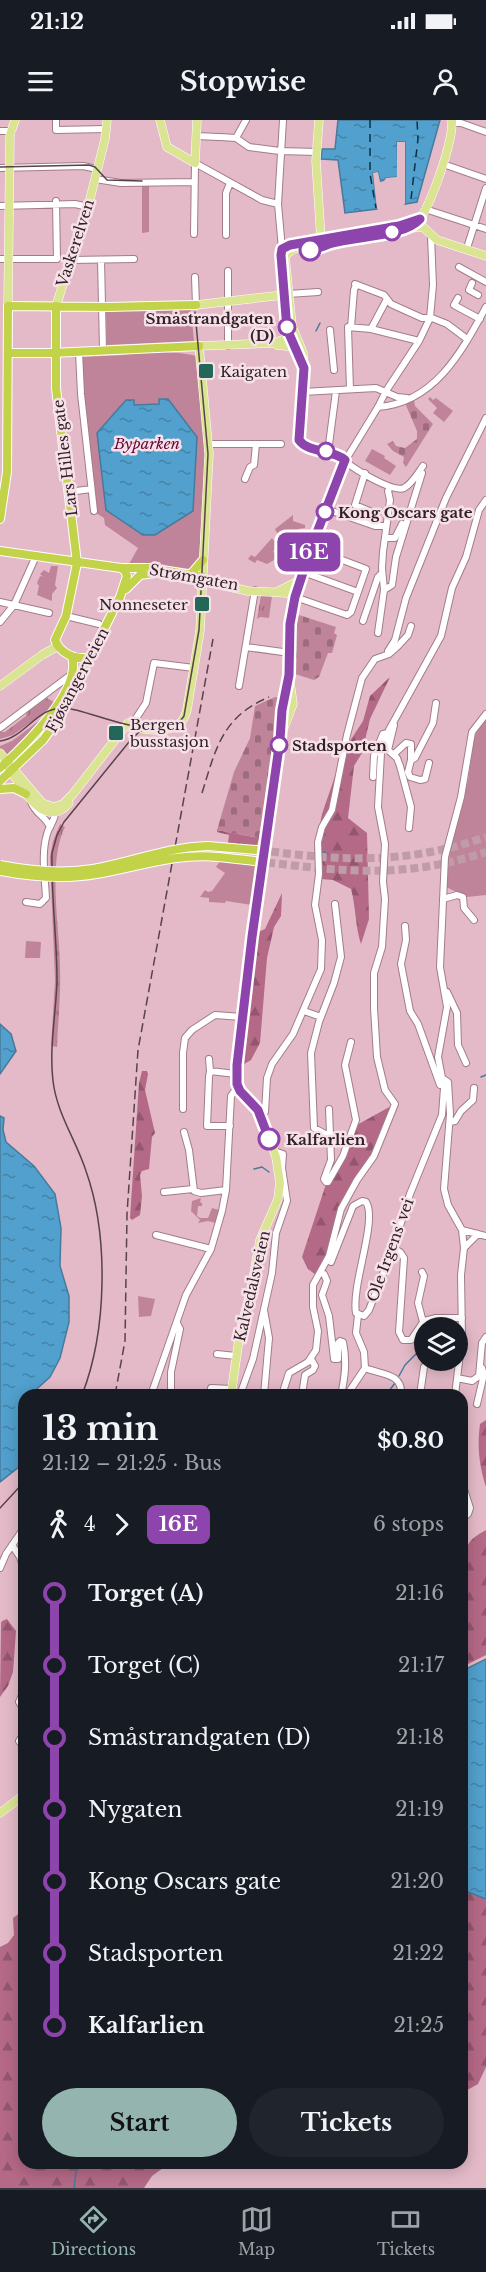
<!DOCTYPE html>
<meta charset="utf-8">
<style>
body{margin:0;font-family:"Libre Baskerville",serif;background:#20242c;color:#f1f3f6;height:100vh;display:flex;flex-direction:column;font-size:22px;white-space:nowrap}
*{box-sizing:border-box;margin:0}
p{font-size:20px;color:#9ea1a6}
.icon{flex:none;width:33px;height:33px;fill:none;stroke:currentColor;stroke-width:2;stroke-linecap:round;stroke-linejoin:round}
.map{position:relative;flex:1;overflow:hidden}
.panel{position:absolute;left:18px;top:1269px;width:450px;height:780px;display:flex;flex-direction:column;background:#171b24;border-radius:18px;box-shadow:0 3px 15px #0003}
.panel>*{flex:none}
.badge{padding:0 12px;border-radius:9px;font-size:21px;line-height:39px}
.tools{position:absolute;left:414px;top:1197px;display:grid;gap:12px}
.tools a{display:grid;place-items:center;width:54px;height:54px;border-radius:50%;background:#171b24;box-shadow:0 3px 15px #0003;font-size:30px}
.map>.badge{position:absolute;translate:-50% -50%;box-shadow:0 0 0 3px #fff}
.legs{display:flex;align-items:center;gap:9px;height:66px;padding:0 24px;font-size:20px}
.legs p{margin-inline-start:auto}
.head{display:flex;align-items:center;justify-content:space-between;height:102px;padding:0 24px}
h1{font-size:33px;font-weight:700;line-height:45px}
.action{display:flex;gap:12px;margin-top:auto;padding:12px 24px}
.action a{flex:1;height:69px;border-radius:36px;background:#94b4af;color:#111;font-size:24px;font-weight:700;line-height:69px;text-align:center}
.action a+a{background:#20242c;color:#f1f3f6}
ul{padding:0 24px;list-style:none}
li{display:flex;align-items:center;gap:21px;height:72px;font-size:22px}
li i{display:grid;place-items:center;width:9px;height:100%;margin:0 8px;background:currentColor}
li i::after{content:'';width:15px;height:15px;margin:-8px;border:4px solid;border-radius:50%;background:#171b24}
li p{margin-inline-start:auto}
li:first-child i{background:linear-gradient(#0000 50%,currentColor 0)}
li:last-child i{background:linear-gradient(currentColor 50%,#0000 0)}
.status{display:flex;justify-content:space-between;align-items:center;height:42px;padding:0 30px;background:#171b24;direction:ltr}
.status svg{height:16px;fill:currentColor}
header{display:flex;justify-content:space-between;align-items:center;height:78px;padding:0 24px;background:#171b24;font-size:27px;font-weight:700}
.tabs{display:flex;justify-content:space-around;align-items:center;height:84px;border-top:2px solid #363941;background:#171b24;font-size:16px;color:#9ea1a6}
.tabs a{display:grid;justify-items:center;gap:3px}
.tabs .active{color:#94b4af}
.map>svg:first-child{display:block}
.grass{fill:url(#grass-tufts)}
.forest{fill:url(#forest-firs)}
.cemetery{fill:url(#cemetery-stones)}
.green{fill:#c0849a}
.water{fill:url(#water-ripples);stroke:#477a9b;stroke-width:1.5}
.pier{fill:#e4bac8}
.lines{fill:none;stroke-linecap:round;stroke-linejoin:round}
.stream{stroke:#477a9b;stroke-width:1.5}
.ferry{stroke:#0d3144;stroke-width:1.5;stroke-dasharray:8 6;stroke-linecap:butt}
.highway-tunnel{stroke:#c09ba8;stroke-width:8;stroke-dasharray:8 4;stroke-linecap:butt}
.minor-casing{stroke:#a37c8a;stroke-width:8}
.major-casing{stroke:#fff;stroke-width:9}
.highway-casing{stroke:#fff;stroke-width:10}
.minor{stroke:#fff;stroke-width:6}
.major{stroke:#dae492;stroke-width:8}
.highway{stroke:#c2d249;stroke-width:8}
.tram{stroke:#58434a;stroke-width:1.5}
.rail{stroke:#58434a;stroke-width:1.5;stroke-dasharray:9 4.5;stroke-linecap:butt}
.highway-bridge-casing{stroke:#fff;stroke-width:10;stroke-linecap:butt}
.highway-bridge{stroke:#c2d249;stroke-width:8}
.line-1-casing{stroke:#fff;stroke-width:14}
.line-1{stroke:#8e44ad;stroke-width:9}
.stop-1-dot{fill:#fff;stroke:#8e44ad;stroke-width:3}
.poi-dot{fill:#236758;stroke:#f7e1e8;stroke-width:2}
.labels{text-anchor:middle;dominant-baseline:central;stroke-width:5;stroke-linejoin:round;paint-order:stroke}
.street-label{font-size:15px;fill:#312127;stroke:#f7e1e8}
.stop-label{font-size:15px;font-weight:bold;fill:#312127;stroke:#f7e1e8;text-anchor:start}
.poi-label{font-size:15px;fill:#312127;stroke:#f7e1e8;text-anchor:start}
.park-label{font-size:15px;font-style:italic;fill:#650438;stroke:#f7e1e8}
</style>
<div class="status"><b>21:12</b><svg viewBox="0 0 49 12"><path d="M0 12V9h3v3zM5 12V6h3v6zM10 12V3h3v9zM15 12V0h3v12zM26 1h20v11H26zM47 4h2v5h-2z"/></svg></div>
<header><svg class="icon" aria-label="menu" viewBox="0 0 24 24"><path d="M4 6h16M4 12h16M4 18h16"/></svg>Stopwise<svg class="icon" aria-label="person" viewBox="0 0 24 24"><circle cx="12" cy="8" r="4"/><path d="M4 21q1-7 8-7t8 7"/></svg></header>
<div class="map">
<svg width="486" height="2068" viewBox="0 0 486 2068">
<defs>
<pattern id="grass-tufts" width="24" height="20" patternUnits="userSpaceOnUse" patternTransform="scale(1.5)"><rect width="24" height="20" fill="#c0849a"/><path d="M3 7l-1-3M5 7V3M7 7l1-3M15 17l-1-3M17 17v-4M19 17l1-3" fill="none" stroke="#9d6c7e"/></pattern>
<pattern id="forest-firs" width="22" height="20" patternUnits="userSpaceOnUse" patternTransform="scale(1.5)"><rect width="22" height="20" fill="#b46986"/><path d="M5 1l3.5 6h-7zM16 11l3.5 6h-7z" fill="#93566e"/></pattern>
<pattern id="cemetery-stones" width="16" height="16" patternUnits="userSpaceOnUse" patternTransform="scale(1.5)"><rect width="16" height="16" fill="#c0849a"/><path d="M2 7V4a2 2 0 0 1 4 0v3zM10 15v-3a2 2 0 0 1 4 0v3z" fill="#9d6c7e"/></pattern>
<pattern id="water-ripples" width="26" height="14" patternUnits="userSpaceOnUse" patternTransform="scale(1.5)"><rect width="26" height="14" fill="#51a0cd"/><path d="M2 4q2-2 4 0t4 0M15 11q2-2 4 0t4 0" fill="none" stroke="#4482a6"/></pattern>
</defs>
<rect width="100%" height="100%" fill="#e4bac8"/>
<path class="grass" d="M 261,475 L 272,476 L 269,498 L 260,497 L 257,499 Z
M 47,578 L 54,582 L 51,588 L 13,615 L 0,619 L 0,612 L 5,612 L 26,596 L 27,592 Z
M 44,597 L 8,636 L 0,631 L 0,626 L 12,621 Z
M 60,704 L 65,707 C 47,742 60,809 60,848 C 61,875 58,901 57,927 L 51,926 L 55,861 L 50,737 L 53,721 Z"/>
<path class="forest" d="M 390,557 L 370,599 L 362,633 L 354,646 L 348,698 L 367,713 L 369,799 L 361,824 C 355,806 356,787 351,769 L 333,760 L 320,759 L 315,730 L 322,694 L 344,630 L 363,601 L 370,576 Z
M 217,710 L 259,718 L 257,726 L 228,723 L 229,715 L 217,712 Z
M 282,773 L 281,796 L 274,807 L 267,838 L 260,923 L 251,940 L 239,947 L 256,813 L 265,809 Z
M 142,951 L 147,951 L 148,954 L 145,970 L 155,1013 L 152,1017 L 149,1049 L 142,1051 L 140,1055 L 142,1076 L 140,1095 L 132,1100 L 130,1098 L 139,963 Z
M 393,985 L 374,1036 L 350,1069 L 329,1137 L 316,1155 L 308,1149 L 302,1137 L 326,1064 L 355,1006 Z
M 486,1300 L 486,1367 C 479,1345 477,1327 480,1304 Z
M 486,1410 L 486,1535 L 462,1547 L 462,1442 C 469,1423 466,1421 486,1410 Z
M 7,1499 L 16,1511 L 13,1552 L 8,1566 L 0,1577 L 1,1503 L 2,1501 Z
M 462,1766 L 468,1772 L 486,1779 L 486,1947 L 478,1964 L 462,1973 Z
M 24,1790 L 24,2043 L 170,2043 L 152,2056 L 144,2068 L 0,2068 L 0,1827 L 8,1823 L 14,1815 L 13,1798 Z"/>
<path class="cemetery" d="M 414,280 L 415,286 L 433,304 L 406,347 L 403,343 L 404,337 L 393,331 L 387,324 L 393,321 L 396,326 L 405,328 L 417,319 L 417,311 L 405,283 Z
M 296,494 L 336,507 L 334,513 L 337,515 L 332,533 L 328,533 L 319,557 L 314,560 L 295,554 Z
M 275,577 L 281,578 L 259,718 L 217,710 L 234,652 L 250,618 L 255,586 Z"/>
<path class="green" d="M 142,66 L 149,66 L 149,112 L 142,113 Z
M 191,190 L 194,221 L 107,225 L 106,191 Z
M 143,231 C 151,231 190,233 196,236 L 206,320 L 199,439 L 191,449 L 153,444 L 129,444 L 138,428 L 105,405 L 104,398 L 96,393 L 86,307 L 81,237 L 124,235 Z
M 430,277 L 433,280 L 436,278 L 453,291 L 444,302 L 433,293 L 437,288 L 428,279 Z
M 372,329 L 385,336 L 384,338 L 396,346 L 390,355 L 365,341 Z
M 293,395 L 293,401 L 305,405 L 305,408 L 298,409 L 301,416 L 308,419 L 307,422 L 293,418 L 283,411 L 278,415 L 275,409 Z
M 272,418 L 274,421 L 279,420 L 273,432 L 275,433 L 274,440 L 267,444 L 257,440 L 255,443 L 248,439 L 251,435 L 255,437 Z
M 51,446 L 58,446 L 55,465 L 57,468 L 52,474 L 52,481 L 37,475 L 39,466 L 37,463 L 40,456 L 43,457 L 40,454 L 44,450 L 49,453 Z
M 486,600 L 486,775 L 467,777 L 446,767 L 450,732 L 468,661 L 474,619 L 480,604 Z
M 220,741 L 255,744 L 252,785 L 226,781 L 225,783 L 209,782 L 209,778 L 200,777 L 205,770 L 208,772 L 212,771 L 225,753 L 216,747 Z
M 26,821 L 41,822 L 40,838 L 25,838 Z
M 201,1078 L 200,1082 L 202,1083 L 202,1086 L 198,1086 L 197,1096 L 200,1098 L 208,1098 L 212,1088 L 219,1090 L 216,1103 L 208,1101 L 198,1103 L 200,1100 L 191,1091 L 192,1081 Z
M 138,1176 L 155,1179 L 151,1196 L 139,1197 Z"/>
<path class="water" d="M 338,0 L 440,0 L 417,82 L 405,84 L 405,22 L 397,22 L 398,57 L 386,58 L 384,61 L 380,62 L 378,52 L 373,53 L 377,89 L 345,93 L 338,40 L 321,39 L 322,29 L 335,29 Z
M 159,279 L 168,279 L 197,317 L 193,391 L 155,415 L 143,415 L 106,390 L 97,313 L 126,280 L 134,280 L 134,285 L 159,284 Z
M 0,904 L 11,914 L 16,931 L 0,954 Z
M 0,996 L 4,998 L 3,1010 L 6,1022 L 34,1046 L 55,1074 L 61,1108 L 60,1146 L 69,1176 L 69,1202 L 60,1238 L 50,1257 L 30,1275 L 24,1275 L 24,1343 L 0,1362 Z
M 486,1539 L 486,1779 L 468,1772 L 462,1766 L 462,1551 Z"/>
<path class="pier" d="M 397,22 L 405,22 L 405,84 L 402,84 L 402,25 L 400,25 L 400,59 L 387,61 L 385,64 L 377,64 L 380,87 L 377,89 L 373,53 L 378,52 L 380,62 L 384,61 L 386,58 L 397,57 Z"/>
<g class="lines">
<path class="stream" d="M 316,211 L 320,203
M 323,732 L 328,734
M 481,957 L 486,955
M 254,1049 L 262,1047 L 269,1052
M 399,1256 L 405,1245 L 424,1226
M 386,1275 L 395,1263
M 74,2068 L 77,2043"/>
<path class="ferry" d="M 370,0 L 370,54 L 376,88
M 411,79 L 418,19 L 417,0"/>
<path class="highway-tunnel" d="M 259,730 C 342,741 405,745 486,717
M 255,741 C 341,751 401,760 486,732"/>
<defs>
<path id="minor" d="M 56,0 L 56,10 L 106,9
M 452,3 L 461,3 L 486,12
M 0,11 L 12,11
M 197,16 L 218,17
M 220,17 L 236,18 L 249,27 L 280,31 L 317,32
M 236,18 L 246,0
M 443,44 L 486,59
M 0,48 L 83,46 L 97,49
M 95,59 L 121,63 L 194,62
M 0,86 L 75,84 L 88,87
M 425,89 L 486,109
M 194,114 L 195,43 L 262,80 L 278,84
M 226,115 L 226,73 L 230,63
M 467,128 L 486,68
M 282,129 L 278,84 L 283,0
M 0,139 L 57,139 L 56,81
M 71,140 L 134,139
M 101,140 L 103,230
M 459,147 L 486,162
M 195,157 L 196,185
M 472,163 L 469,170 L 478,175
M 355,164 L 384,175 L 391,184 L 422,198 L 432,198 L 447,204 L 467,219
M 288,174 L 318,172
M 458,178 L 454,185 L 480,199
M 351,207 L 354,170 L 356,165
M 371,209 L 387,179
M 330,210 L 334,250
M 228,226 L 228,151
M 79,232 L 81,274 L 94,391
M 350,269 L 348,207 L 371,209 L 419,221
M 302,272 L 376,268 L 397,277 L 407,278
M 378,287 C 435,283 462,231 486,187
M 209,324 L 281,324
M 328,332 L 336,271
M 423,346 C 418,353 412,364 404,368 C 393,373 354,349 345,341 L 378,287 L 386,271 L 419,221 L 430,198 L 433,165 L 431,116
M 365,353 L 355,385 L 374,393
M 245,359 L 250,347 L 254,345 L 256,324
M 69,372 L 91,369
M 326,389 L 375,406 L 386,406
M 385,418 L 395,418 L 402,404
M 303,452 L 358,472
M 384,470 L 392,465 L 396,437 L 422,353
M 295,477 L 347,495 L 351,492 L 366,449 L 311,428
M 0,482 L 49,493
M 66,496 L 99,504
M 363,501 L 378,457 L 382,453
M 0,502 L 14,485 L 36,436
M 378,513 L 384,470 L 382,448 L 383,432 L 390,380 L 388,371 L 390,367
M 246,527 L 290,533
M 388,531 L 395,520 L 406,478 L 446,378 L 486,298
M 239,566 L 255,470
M 394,605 L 388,630 L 397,638 L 400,646 L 411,687 L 409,708
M 131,606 L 146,583 L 154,543 L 194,548
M 0,608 L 72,554
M 394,634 L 406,623 L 411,624 L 411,640 L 408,652 L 410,657 L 420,660 L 425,659 L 429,643
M 411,640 L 415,638 L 433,603 L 436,583
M 373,657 L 374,636 L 383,614 L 388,613
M 31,682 C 36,695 45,695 50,707
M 443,779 L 457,775 L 463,777 L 464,788 L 474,800
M 26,782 L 40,784 L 46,778 C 45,757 41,734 47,714 C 50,703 57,700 54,688
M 405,806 L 406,820 L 401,844 L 410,891 L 418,904 L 440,965
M 447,872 L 457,893 L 458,925 L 466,943
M 304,891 L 321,897
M 209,939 L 210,951
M 442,958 L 448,962 L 450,994 L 444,1069 L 448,1085 L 462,1110 L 464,1128 L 461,1155 L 462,1217 L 455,1275
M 183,989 L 183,933 L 185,918 L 192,910 L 215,895 L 242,897
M 329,989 L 331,1040 L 324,1059 L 326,1062 L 328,1062 L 343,1036 L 356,1000 L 345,945 L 351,922
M 261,995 L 265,992 L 267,958 L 272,944 L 293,914 L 321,849 L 322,820 L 315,785 L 319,754 L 318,722 L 322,707 L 332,690 L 347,615 L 362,558 L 375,539 L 389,534 L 398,526 L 408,515 L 411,506
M 450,1002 L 455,1001 L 461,991 L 473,980 L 474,968
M 230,1006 L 207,1006 L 209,957 L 210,951 L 236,954
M 184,1012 L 189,1030 L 194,1071 L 201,1073 L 226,1070
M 331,1017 L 314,1008 L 311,933 L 319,902 L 334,863 L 341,837 L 335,784
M 164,1072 L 193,1069
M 462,1110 L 486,1116
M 156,1115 L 211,1129
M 393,1128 L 400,1132 L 404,1138 L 399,1212 L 403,1220 L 411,1220 L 424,1201 L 436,1198 L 462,1198
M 464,1128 L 478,1114
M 331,1142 L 353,1086 L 362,1081 L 366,1082 C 378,1100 351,1165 356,1193 L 364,1196 L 369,1190 L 393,1128 L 410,1074 L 442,995 L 444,968 L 438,937 L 447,887 L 440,847 L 445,737 L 461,677 L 472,612 L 486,594
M 422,1152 L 424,1156 L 418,1183 L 423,1202
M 324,1154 L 327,1161 L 322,1175 L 329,1196 L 334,1239 L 338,1239 L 338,1223 L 340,1221 L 343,1222 C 347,1241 345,1257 341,1275
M 358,1195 L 356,1213 L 364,1232 L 365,1248
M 217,1234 L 236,1236
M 365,1248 C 382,1255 403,1253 401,1275
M 457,1258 L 472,1261 L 479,1256 L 482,1223 L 486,1217
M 151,1275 L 186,1175 L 211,1129 L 222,1091 L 226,1070 L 231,976 L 238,966
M 171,1275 L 171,1252 L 180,1209 L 177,1203
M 210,1275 L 211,1268 L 232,1269
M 240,1275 L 253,1239 L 272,1153 L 276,1113 L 287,1081 L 282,1048 L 283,1034 L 274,1031
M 264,1275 L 269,1218 L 264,1190
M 282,1275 L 289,1253 L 308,1242 L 316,1230 L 318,1211 L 313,1187 L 313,1165 L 329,1136 L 341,1089 L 357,1060 L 374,1036 L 395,984 L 385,970 L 377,937 L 374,888 L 374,853 L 382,827 L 385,779 L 383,762 L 385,724 L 378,687 L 381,633 L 389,610 L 441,516 L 452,468 L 466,437 L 479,390 L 486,380
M 302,1275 L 305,1255 L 313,1250 L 315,1246 L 311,1239
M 347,1275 L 365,1248
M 420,1275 L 424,1247
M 477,1284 L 484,1254 L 482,1248
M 462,1363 L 470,1388 L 468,1394 L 462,1399
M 12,1425 L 20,1437 L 24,1449
M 0,1448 L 6,1434 L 24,1408
M 24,1570 L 19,1582 L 24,1590
M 24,1613 L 19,1621 L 24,1627"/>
<path id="major" d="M 160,0 L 167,27 L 195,43 L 197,0
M 319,0 L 316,41 L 321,119
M 417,103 C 431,86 453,22 452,0
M 411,108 L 423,107 L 437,120 L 486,136
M 316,120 L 399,106 L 420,99
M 308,131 L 331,123 L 372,116
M 196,185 L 283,175
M 8,186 L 10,15 L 15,0
M 56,186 L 88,87 L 105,19 L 107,0
M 277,225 L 295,227
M 203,461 L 248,471 L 287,473 L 295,477
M 277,472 L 300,460
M 0,566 L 42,535 L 58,526
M 283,610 L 293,584 L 289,555 L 290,504 L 295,477 L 311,428 L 345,341 C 332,329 306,333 298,318 L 304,248 L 303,233 L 292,206 L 285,137 C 293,123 311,130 321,119
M 0,633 L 42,683 L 54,687 L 63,684 L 73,674 L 128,603 C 137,611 166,612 176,606 C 183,602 185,597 187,590 L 200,511 L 209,334 L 199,226 L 273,223 L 295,216
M 9,648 C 20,666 45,712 69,683
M 231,1275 L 240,1212 L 251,1170 L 260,1120 L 278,1079 L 280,1063 L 276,1037 L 261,995 L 254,984 L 240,971 L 236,960 L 257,777 L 280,620 L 282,590 L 289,555
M 0,1693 L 24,1675"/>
<path id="highway" d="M 56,186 L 56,268 L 77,443 L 66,496 L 55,520 C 60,533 75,541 90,537
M 8,233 L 52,233 L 199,226
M 0,399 L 7,352 L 8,186 L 107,187 L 196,185
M 0,431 L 121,448 L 151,448 L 203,457
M 191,454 L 203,440
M 126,469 L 140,455 L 155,453
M 0,648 C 23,627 82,571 72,537
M 0,661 L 43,620 L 61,595 L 120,477 L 127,456 L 125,451 L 121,448
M 0,669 L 14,668 L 26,674
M 208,726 L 257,730
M 218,737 L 255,741"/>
</defs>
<use href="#minor" class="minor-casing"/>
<use href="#major" class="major-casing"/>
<use href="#highway" class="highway-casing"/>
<use href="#minor" class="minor"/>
<use href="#major" class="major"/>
<use href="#highway" class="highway"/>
<path class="tram" d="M 0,47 L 89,45 L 95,47 L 107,60 L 142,61
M 0,621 C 25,618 37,586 65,588 C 92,590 164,628 184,596 L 199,510 L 208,334 L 195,192
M 82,1275 C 107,1211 109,1116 86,1051 C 76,1020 57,994 53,961 C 49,928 56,894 57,861 C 57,818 51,776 52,733 L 57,715 L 64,702 L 129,622 L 140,611 L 154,607
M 0,1388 L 24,1362"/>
<path class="rail" d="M 202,673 C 216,628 222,597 269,577
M 115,1275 L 125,1221 L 127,1094 L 138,930 L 213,519"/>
<defs>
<path id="highway-bridge" d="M 0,745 C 31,751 62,754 93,749 C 132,742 168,727 208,726
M 0,751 C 32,757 63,760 96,754 C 139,747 173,733 218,737"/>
</defs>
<use href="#highway-bridge" class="highway-bridge-casing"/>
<use href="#highway-bridge" class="highway-bridge"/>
</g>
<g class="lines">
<defs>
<path id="line-1" d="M 269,1019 L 258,990 L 240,971 L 237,964 L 237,945 L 252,817 L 280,620 L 282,590 L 289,555 L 290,504 L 295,477 L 311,428 L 345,340 C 332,329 308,333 299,320 L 304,248 L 287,209 L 281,135 L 282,129 L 290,125 L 399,106 L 420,99 C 404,117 357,116 333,123 C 325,125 319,129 310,130"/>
</defs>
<use href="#line-1" class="line-1-casing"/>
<use href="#line-1" class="line-1"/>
</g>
<g class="stop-1-dot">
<circle cx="392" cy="112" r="8"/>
<circle cx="310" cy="130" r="10"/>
<circle cx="287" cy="207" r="8"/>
<circle cx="326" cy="331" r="8"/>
<circle cx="325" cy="392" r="8"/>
<circle cx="279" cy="625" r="8"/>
<circle cx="269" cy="1019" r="10"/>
</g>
<g class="poi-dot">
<rect x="198" y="243" width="16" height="16" rx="3"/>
<rect x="194" y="476" width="16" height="16" rx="3"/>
<rect x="108" y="605" width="16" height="16" rx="3"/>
</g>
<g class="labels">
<g class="street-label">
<text transform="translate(75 123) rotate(-72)">Vaskerelven</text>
<text transform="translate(65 338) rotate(-97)">Lars Hilles gate</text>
<text transform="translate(194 457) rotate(10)">Strømgaten</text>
<text transform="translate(77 560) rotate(-62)">Fjøsangerveien</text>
<text transform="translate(390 1130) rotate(-70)">Ole Irgens' vei</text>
<text transform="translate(252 1166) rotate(-77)">Kalvedalsveien</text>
</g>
<g class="stop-label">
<text x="274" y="198" text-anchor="end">Småstrandgaten<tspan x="274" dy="17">(D)</tspan></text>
<text x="338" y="392">Kong Oscars gate</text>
<text x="292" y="625">Stadsporten</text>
<text x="286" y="1019">Kalfarlien</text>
</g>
<g class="poi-label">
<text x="220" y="251">Kaigaten</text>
<text x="188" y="484" text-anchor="end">Nonneseter</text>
<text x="130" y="604">Bergen<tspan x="130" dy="17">busstasjon</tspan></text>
</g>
<g class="park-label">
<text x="147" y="323">Byparken</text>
</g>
</g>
</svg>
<div class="tools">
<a><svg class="icon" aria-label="layers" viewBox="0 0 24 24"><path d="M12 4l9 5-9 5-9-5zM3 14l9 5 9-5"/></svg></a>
</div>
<b class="badge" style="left:309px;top:432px;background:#8e44ad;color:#fff">16E</b>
<section class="panel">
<div class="head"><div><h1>13 min</h1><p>21:12 – 21:25 · Bus</p></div><b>$0.80</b></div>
<div class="legs"><svg class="icon" aria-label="walk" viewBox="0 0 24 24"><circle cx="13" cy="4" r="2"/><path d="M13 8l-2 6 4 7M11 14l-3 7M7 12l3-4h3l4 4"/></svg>4<svg class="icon" aria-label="forward" viewBox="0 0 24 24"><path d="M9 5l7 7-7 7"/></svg><b class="badge" style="background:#8e44ad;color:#fff">16E</b><p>6 stops</p></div>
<ul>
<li><i style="color:#8e44ad"></i><b>Torget (A)</b><p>21:16</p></li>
<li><i style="color:#8e44ad"></i><span>Torget (C)</span><p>21:17</p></li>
<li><i style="color:#8e44ad"></i><span>Småstrandgaten (D)</span><p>21:18</p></li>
<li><i style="color:#8e44ad"></i><span>Nygaten</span><p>21:19</p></li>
<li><i style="color:#8e44ad"></i><span>Kong Oscars gate</span><p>21:20</p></li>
<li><i style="color:#8e44ad"></i><span>Stadsporten</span><p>21:22</p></li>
<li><i style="color:#8e44ad"></i><b>Kalfarlien</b><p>21:25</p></li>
</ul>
<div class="action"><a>Start</a><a>Tickets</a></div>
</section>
</div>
<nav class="tabs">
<a class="active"><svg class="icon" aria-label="directions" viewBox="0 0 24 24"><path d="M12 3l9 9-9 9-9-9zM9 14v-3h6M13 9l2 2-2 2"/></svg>Directions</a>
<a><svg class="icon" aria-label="map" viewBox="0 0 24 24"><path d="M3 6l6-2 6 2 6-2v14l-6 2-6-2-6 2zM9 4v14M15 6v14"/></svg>Map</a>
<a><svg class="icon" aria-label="tickets" viewBox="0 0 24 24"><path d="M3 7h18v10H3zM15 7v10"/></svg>Tickets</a>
</nav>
